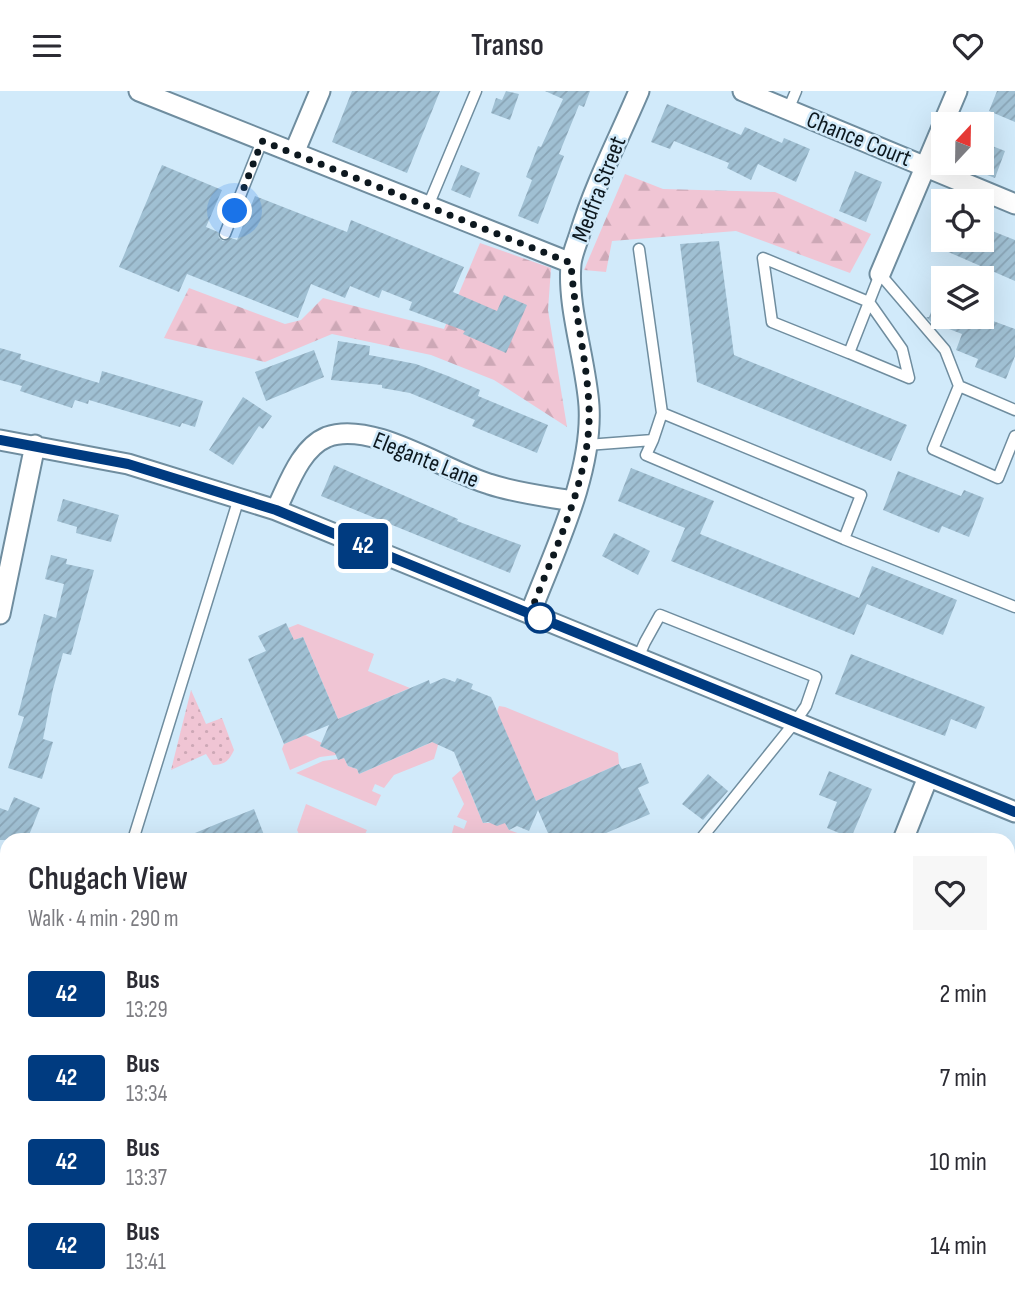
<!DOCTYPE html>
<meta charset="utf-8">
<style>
body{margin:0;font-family:"Sofia Sans Condensed",sans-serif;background:#f7f7f7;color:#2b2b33;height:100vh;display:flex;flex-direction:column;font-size:26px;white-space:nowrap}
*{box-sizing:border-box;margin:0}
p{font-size:23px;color:#7c7c81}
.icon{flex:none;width:38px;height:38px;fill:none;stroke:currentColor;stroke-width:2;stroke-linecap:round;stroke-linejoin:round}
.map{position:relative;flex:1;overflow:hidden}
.drawer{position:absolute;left:0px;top:742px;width:1015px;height:471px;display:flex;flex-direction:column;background:#fff;border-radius:21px 21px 0 0;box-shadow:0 7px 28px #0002}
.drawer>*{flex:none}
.badge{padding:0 14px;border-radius:5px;font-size:24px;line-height:46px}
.needle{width:46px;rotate:22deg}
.fabs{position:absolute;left:931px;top:21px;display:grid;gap:14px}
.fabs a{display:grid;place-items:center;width:63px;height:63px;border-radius:0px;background:#fff;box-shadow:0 7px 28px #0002;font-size:35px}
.you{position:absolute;width:35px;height:35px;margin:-18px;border:5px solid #fff;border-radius:50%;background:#1a73e8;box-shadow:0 0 0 10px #1a73e833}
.map>.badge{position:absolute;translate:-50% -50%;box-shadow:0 0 0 4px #fff}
.round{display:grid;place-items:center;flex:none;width:74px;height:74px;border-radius:0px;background:#f7f7f7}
.headline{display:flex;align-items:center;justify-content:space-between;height:119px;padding:0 28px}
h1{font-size:33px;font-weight:600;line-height:52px}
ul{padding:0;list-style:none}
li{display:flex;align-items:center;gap:21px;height:84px;padding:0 28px}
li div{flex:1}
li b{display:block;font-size:26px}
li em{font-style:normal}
li .badge{min-width:77px;font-weight:700;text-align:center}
header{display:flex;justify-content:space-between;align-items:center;height:91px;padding:0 28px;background:#fff;font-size:32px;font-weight:600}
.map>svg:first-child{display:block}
.grass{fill:#f0c5d4}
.forest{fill:url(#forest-firs)}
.park{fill:url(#park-dots)}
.building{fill:url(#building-hatch)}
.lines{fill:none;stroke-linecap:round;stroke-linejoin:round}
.lane-casing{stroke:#6f8d9f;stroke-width:13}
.street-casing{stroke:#6f8d9f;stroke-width:23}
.path{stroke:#94a9b6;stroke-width:3.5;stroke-dasharray:7 3.5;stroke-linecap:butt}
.lane{stroke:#fff;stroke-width:10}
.street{stroke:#fff;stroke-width:19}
.line-casing{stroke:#fff;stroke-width:16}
.line{stroke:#003b80;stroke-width:10}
.walk{stroke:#0d181f;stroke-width:7;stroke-dasharray:0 12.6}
.stop-dot{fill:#fff;stroke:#003b80;stroke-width:3.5}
.labels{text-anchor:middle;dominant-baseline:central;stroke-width:5;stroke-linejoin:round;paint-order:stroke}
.street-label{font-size:24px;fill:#0d181f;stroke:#d1eafa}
</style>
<header><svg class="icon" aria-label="menu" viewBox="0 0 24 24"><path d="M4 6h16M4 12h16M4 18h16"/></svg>Transo<svg class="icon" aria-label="heart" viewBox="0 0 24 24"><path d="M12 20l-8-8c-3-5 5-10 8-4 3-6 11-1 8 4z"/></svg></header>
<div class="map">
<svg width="1015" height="1212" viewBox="0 0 1015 1212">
<defs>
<pattern id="forest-firs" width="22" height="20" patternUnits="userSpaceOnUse" patternTransform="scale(1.75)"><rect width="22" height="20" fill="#f0c5d4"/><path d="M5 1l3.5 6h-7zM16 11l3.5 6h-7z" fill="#cda8b6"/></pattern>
<pattern id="park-dots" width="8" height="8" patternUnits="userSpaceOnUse" patternTransform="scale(1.75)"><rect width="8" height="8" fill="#f0c5d4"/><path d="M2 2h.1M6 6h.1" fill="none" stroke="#cda8b6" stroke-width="1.8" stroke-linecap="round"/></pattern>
<pattern id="building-hatch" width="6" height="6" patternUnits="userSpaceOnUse" patternTransform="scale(1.75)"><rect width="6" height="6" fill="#a0c0d3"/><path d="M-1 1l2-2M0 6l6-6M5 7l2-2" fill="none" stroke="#89a4b5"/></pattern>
</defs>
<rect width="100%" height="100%" fill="#d1eafa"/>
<path class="grass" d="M 298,533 L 374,563 L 368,580 L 410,597 L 338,628 L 303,546 L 294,549 L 288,537 Z
M 499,615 L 505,616 L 618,662 L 619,673 L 536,710 L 497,621 Z
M 305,644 L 322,652 L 320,655 L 329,659 L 341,659 L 336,664 L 320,666 L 290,679 L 282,658 L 284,653 Z
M 437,649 L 438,654 L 434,668 L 394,684 L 384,697 L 375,693 L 372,700 L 381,704 L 376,715 L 296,682 L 323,670 L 344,667 L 348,675 L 357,678 L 359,683 Z
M 461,679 L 483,732 L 505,732 L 509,739 L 523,744 L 525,749 L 460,749 L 451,746 L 454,734 L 464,738 L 467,730 L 457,726 L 464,713 L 452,687 Z
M 306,713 L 367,739 L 362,749 L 323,749 L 320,743 L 302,749 L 297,739 Z"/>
<path class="forest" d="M 625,83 L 663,98 L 775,101 L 871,143 L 850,182 L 736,140 L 612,150 L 606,181 L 584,179 Z
M 480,152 L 551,177 L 548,219 L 567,336 L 494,289 L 431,264 L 332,243 L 265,271 L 164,247 L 189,197 L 285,233 L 301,229 L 323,207 L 444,238 Z"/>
<path class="park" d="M 191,599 L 206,633 L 222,627 L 234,659 C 229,670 224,674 213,674 L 206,663 L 171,679 Z
M 1015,851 L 1015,1212 L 865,1212 L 867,1206 L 1008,1206 L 1008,867 Z
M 0,1138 L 7,1141 L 7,1206 L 177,1206 L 193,1212 L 0,1212 Z"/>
<path class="building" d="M 352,0 L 440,0 L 407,82 L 332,51 Z
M 506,0 L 519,3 L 510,29 L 491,22 L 496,7 L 502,9 Z
M 545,0 L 590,0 L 584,16 L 579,14 L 559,63 L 564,65 L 538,133 L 518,125 L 532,89 L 526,86 L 538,55 L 541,56 L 563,8 Z
M 997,0 L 1015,0 L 1015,31 L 989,20 Z
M 667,13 L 741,44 L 745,36 L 782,52 L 784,47 L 810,58 L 796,91 L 758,73 L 751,89 L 727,77 L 729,72 L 674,50 L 670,58 L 651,51 Z
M 982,51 L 1005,60 L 995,87 L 982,82 Z
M 162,74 L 222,99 L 206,136 L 218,141 L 219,147 L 223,150 L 231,147 L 237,149 L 255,105 L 347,141 L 351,129 L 464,176 L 453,201 L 497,220 L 504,204 L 527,214 L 506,262 L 463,243 L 465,240 L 409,219 L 412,211 L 382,199 L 379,207 L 350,195 L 345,207 L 311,193 L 298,227 L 187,183 L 179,201 L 119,176 Z
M 461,74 L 480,82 L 470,107 L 451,99 Z
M 855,80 L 882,91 L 866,131 L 839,120 Z
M 982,136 L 1015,149 L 1015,190 L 946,160 L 949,149 L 982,149 Z
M 719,150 L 734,264 L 907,334 L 891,370 L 697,291 L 680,153 Z
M 942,193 L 943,226 L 982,226 L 1015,238 L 1015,265 L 1006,288 L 975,276 L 978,268 L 956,259 L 962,243 L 931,231 L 926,226 L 929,226 Z
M 338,250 L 370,255 L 369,264 L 416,273 L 448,285 L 480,299 L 478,305 L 548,334 L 537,362 L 472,335 L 475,329 L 410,302 L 382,297 L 382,294 L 331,289 Z
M 0,257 L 21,263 L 20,268 L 99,292 L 102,280 L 203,310 L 195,336 L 182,332 L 180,336 L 89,309 L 88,313 L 75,309 L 72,317 L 20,300 L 22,295 L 0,289 Z
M 314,259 L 324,286 L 266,310 L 255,281 Z
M 243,306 L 272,325 L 263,338 L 259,335 L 233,374 L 209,359 Z
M 334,374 L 458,428 L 457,430 L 521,454 L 510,482 L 321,405 Z
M 631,377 L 714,410 L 700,443 L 859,507 L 872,475 L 957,509 L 943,544 L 867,513 L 854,544 L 671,470 L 685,437 L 618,410 Z
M 898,380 L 961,405 L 964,399 L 984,407 L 969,446 L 942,435 L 939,442 L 883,419 Z
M 63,408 L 119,424 L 111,451 L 76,442 L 77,436 L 57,430 Z
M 614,442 L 650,460 L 638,484 L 602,465 Z
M 51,464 L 67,468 L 66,473 L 94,479 L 71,564 L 63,562 L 53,598 L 43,648 L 53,651 L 42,688 L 8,677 L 24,626 L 18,624 L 44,523 L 56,527 L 64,493 L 45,488 Z
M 286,532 L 294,549 L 303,546 L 338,628 L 429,589 L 430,593 L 444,587 L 455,591 L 457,587 L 473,593 L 471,598 L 491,606 L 536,710 L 619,673 L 622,678 L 641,672 L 649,692 L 638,697 L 650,723 L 590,749 L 551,749 L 538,719 L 529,740 L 517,735 L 509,739 L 505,732 L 497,735 L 488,731 L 483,732 L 454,661 L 432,651 L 359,683 L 357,678 L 348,675 L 344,667 L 338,669 L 335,662 L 320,655 L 329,634 L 284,653 L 248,568 L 266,560 L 258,545 Z
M 851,563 L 985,616 L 976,638 L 951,628 L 945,645 L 835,603 Z
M 829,680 L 872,698 L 851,747 L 827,737 L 837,711 L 819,704 Z
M 708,683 L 728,700 L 703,729 L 682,713 Z
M 14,706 L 40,717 L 27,749 L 0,749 L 0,717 L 8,720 Z
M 254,718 L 266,749 L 178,749 L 224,730 Z"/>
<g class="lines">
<defs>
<path id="lane" d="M 788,19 L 796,0
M 428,115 L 476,0
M 225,143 L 262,50
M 639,158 L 662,322 L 861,404 L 844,448 L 1015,516
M 849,262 L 909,287 L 902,258 L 869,211 L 763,167 L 772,231 L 849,262 L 880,183 L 945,259 L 959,295 L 1015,319
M 959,295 L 933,358 L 998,387 L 1015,345
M 653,349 L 646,364 L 844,448
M 587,354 L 653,349 L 662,322
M 638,567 L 645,551 L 660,524 L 816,586 L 806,615 L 795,631 L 700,749
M 133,749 L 239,407
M 252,1206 L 254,1212"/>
<path id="street" d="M 139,0 L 571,172
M 743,0 L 1015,113
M 943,33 L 957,0
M 294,62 L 320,0
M 880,183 L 943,34
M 0,349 L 128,373 L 276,419 L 1015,721
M 276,419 C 288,395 300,357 327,346 C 372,329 445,380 489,393 C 516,402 544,405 573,410
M 0,523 L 35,354
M 530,523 C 554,460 593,383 589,315 C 586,270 567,216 571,173 C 572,163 577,152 580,142 C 595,93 619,47 639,0
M 903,749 L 928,686
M 0,839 L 7,843
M 0,948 L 7,933
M 719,1212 L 722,1206"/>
</defs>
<use href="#lane" class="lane-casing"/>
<use href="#street" class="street-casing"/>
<path class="path" d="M 418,1206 L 428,1212
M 496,1206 L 508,1212
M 397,1212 L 411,1206
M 538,1212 L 540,1206
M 585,1212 L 588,1206
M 630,1212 L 633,1206"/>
<use href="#lane" class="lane"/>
<use href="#street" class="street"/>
</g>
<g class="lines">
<defs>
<path id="line" d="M 0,349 L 128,373 L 276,419 L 1015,721"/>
</defs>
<use href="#line" class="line-casing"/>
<use href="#line" class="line"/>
<path class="walk" d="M 235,120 L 262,50 L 571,172 C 574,221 587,268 589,316 C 592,385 554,459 530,523 L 540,527"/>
</g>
<circle class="stop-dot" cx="540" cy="527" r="14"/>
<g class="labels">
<g class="street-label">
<text transform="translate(859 48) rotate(22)">Chance Court</text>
<text transform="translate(599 98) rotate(-69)">Medfra Street</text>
<text transform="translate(426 369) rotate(22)">Elegante Lane</text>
</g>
</g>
</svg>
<div class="fabs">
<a><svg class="needle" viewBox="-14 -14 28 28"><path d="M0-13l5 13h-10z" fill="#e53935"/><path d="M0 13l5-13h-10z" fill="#7c7c81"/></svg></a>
<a><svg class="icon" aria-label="locate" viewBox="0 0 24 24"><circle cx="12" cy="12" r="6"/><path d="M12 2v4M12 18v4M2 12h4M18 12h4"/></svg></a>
<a><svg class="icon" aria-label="layers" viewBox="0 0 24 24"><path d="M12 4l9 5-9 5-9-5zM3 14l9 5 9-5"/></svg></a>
</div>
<div class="you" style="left:235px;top:120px"></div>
<b class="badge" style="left:363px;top:455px;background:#003b80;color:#fff">42</b>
<section class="drawer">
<div class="headline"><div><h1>Chugach View</h1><p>Walk · 4 min · 290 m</p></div><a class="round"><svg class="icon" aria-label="heart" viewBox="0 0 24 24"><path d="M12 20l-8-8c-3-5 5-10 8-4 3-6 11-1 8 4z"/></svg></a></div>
<ul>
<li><span class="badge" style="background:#003b80;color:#fff">42</span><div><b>Bus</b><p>13:29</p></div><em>2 min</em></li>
<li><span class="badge" style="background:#003b80;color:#fff">42</span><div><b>Bus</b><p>13:34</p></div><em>7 min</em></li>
<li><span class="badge" style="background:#003b80;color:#fff">42</span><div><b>Bus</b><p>13:37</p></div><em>10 min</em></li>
<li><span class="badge" style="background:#003b80;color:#fff">42</span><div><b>Bus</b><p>13:41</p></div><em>14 min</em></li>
</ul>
</section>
</div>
